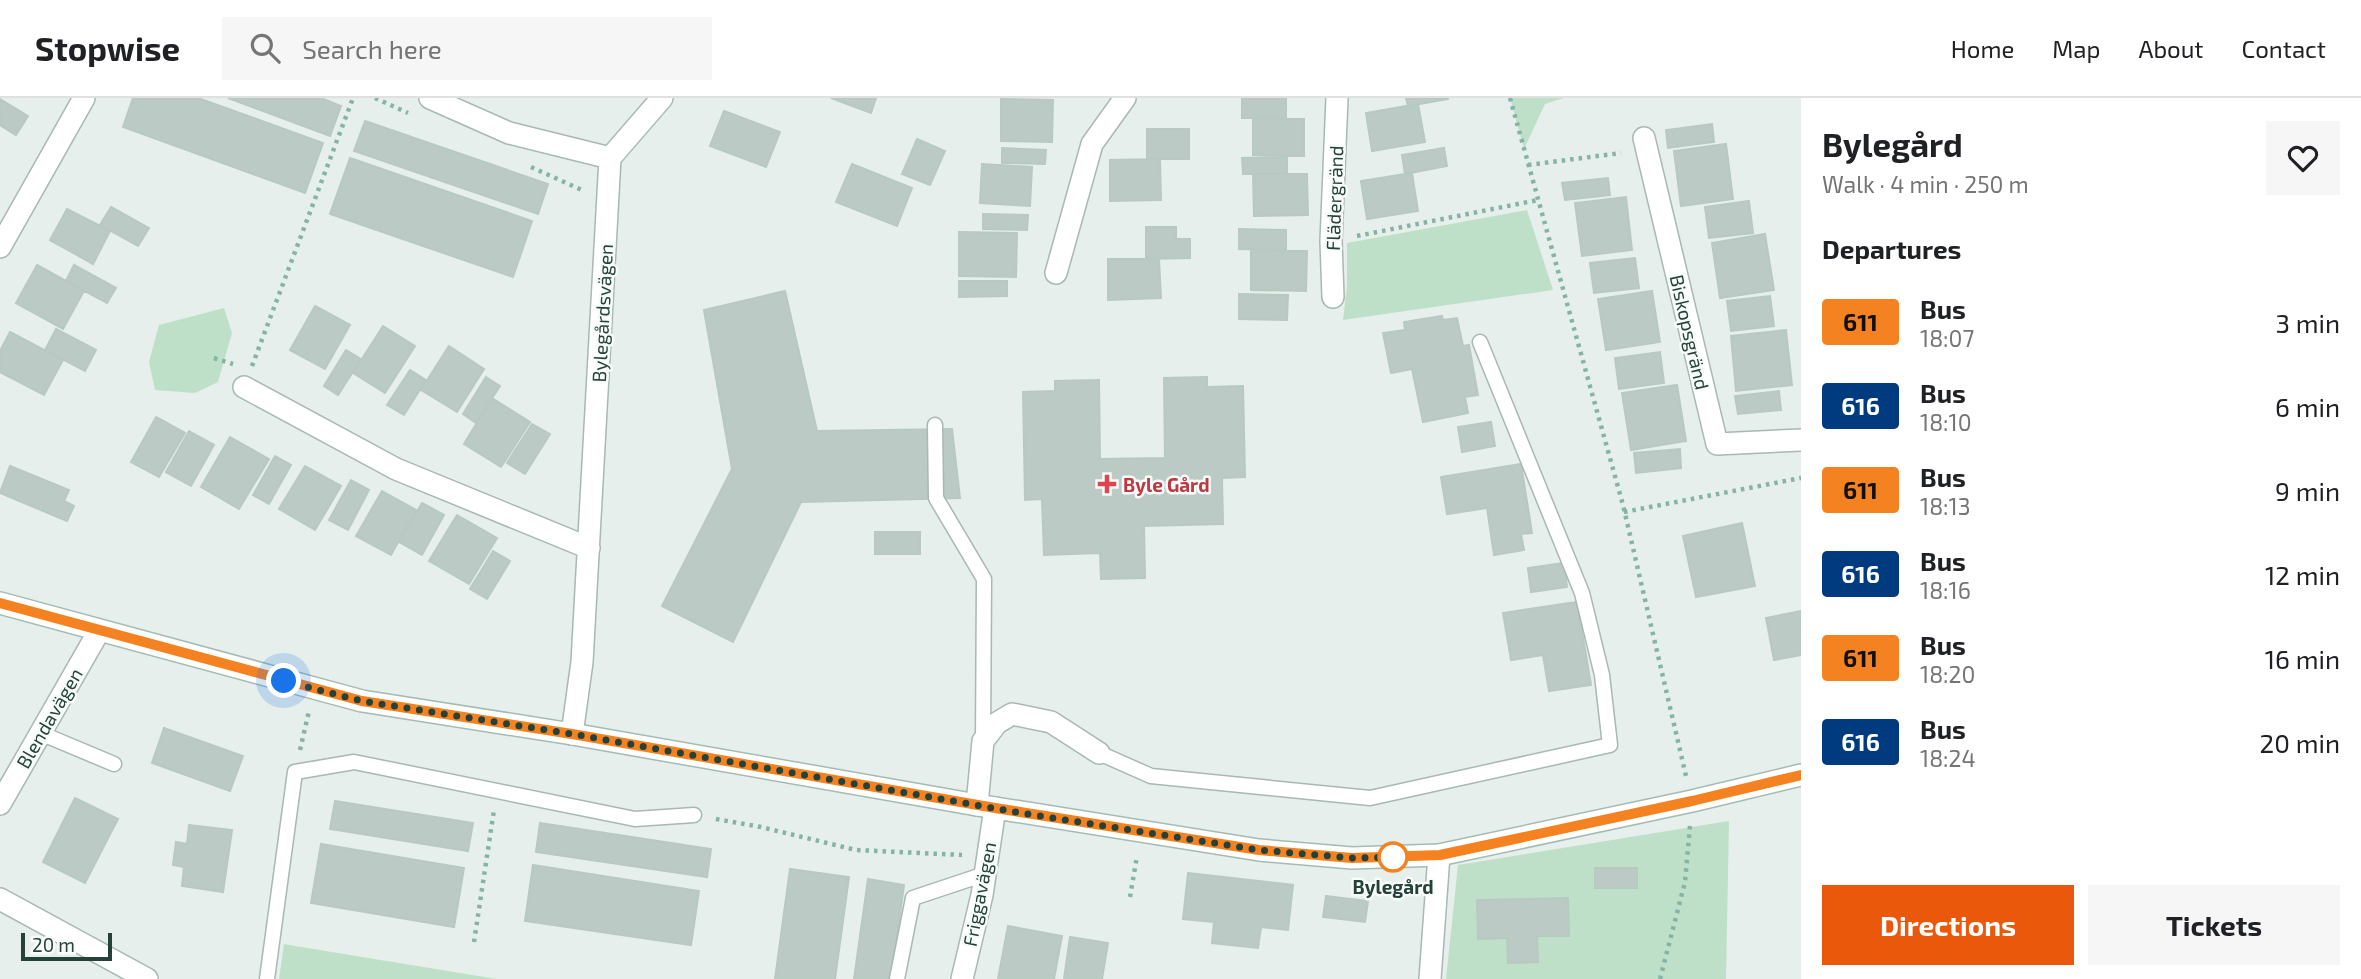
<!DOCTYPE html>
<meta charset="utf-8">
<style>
body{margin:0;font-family:"Exo 2",sans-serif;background:#f6f6f6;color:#202124;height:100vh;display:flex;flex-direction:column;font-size:26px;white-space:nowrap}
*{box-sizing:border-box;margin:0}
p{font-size:23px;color:#757577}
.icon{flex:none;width:38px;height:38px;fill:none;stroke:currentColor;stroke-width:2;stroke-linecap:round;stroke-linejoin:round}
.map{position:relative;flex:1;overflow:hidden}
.side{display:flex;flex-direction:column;background:#fff;width:560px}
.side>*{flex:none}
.badge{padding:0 14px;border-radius:5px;font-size:24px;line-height:46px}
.scale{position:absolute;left:21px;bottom:18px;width:91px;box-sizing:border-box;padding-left:7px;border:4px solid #24423a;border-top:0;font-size:19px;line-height:24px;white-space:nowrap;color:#24423a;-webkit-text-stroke:5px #f7fbf9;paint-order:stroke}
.you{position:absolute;width:35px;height:35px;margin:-18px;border:5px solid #fff;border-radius:50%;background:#1a73e8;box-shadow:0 0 0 10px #1a73e833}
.map>.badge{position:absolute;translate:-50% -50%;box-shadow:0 0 0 4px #fff}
h2{padding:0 21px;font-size:26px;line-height:63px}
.round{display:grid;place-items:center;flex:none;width:74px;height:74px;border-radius:0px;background:#f6f6f6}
.summary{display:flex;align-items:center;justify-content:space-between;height:119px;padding:0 21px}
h1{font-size:33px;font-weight:700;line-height:52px}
.button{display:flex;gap:14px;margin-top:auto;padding:14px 21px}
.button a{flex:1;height:80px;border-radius:0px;background:#ea580c;color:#fff;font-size:28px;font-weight:700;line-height:80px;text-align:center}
.button a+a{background:#f6f6f6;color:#202124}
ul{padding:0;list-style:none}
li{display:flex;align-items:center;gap:21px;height:84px;padding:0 21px}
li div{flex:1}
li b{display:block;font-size:26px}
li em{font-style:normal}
li .badge{min-width:77px;font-weight:700;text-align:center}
header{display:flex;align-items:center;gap:42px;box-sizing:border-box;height:98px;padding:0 35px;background:#fff;border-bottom:2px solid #e0e0e0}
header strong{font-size:33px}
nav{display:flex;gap:38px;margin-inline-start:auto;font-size:24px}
.search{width:490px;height:63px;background:#f6f6f6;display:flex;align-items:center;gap:18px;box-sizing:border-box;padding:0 24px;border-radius:0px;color:#757577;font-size:26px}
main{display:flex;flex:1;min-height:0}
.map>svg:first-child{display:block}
.green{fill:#bfe0c8}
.building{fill:#bbcac4;stroke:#b8c9c2;stroke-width:2}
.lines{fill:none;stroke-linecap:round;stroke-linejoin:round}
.service-casing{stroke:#a8b8b2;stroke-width:17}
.minor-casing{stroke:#a8b8b2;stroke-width:24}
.secondary-casing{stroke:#a4bbb3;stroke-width:24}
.path{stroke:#86b3a5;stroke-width:4.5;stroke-dasharray:3.5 5;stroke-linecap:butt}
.service{stroke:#fff;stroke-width:14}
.minor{stroke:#fff;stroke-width:21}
.secondary{stroke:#fff;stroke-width:21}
.line-casing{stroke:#fff;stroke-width:16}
.line{stroke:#f58220;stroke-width:10}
.walk{stroke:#24423a;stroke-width:7;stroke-dasharray:0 12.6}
.health-dot{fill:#e0444e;stroke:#f7fbf9;stroke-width:2.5}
.stop-dot{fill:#fff;stroke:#f58220;stroke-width:3.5}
.labels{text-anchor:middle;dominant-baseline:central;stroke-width:5;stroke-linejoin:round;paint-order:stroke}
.street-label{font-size:19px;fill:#24423a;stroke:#f7fbf9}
.health-label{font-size:19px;font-weight:bold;fill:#be3a42;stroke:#f7fbf9;text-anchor:start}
.stop-label{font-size:19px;font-weight:bold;fill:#24423a;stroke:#f7fbf9}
</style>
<header>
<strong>Stopwise</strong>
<div class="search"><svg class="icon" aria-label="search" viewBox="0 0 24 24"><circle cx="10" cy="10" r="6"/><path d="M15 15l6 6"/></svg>Search here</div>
<nav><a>Home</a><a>Map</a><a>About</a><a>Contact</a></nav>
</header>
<main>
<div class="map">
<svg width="1801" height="881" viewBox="0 0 1801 881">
<rect width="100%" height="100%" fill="#e6efeb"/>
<path class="green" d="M 1510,0 L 1564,0 L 1545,6 L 1524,51 Z
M 1527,112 L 1553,192 L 1343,222 L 1347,189 L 1347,145 Z
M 224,210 L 232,235 L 218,284 L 195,295 L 155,292 L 149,264 L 159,227 Z
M 1729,723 L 1726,881 L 1446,881 L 1458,767 Z
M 284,846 L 289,847 L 497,881 L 279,881 Z"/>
<path class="building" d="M 133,0 L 198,0 L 323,45 L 305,95 L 123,29 Z
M 228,0 L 321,0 L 341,8 L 330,38 Z
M 831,0 L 876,0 L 871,15 Z
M 1242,0 L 1286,0 L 1286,20 L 1242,20 Z
M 1406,0 L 1448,0 L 1448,1 L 1408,8 Z
M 0,1 L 28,18 L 16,37 L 0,27 Z
M 1001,1 L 1053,2 L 1052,44 L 1001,43 Z
M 1418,6 L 1425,44 L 1372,53 L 1366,15 Z
M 724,13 L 780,34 L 766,69 L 710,48 Z
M 1253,21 L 1304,21 L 1304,58 L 1253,57 Z
M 365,23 L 548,86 L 538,116 L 354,53 Z
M 1712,26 L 1714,44 L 1668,50 L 1666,32 Z
M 1147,31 L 1189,31 L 1189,61 L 1147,61 Z
M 917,41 L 945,53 L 930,87 L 902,76 Z
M 1726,46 L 1733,101 L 1681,108 L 1674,53 Z
M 1002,50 L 1046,52 L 1045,66 L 1002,65 Z
M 1444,50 L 1447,68 L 1405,76 L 1402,57 Z
M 1287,59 L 1287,76 L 1243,76 L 1242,60 Z
M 350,60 L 532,123 L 513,179 L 330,116 Z
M 1160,61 L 1161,102 L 1110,103 L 1110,62 Z
M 852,66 L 912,90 L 897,128 L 836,104 Z
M 982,66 L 1032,69 L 1030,108 L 980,105 Z
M 1412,75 L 1418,113 L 1367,121 L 1361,83 Z
M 1253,76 L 1307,76 L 1308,117 L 1254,118 Z
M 1608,80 L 1610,97 L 1565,102 L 1562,85 Z
M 1626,99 L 1632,152 L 1582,158 L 1575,105 Z
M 1749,103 L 1753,135 L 1709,140 L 1705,109 Z
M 111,109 L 149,130 L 138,148 L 100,127 Z
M 67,111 L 110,133 L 93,166 L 50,142 Z
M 983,116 L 1028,117 L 1027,132 L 983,131 Z
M 1146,129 L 1176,129 L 1176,141 L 1190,141 L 1190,160 L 1146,161 Z
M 1239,131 L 1286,132 L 1286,152 L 1239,151 Z
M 959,134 L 1017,135 L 1016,179 L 959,178 Z
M 1765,136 L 1774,192 L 1720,200 L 1712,145 Z
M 1251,152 L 1307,153 L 1306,193 L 1251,192 Z
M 1635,160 L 1639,190 L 1594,195 L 1590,165 Z
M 1108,161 L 1159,161 L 1161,200 L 1108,202 Z
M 37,167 L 84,193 L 63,231 L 16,205 Z
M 74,167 L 116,190 L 107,205 L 66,183 Z
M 959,183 L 1007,183 L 1007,198 L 959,199 Z
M 785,193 L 817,333 L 952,331 L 960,400 L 801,404 L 733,544 L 662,508 L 732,371 L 704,212 Z
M 1652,193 L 1660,244 L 1606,252 L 1598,201 Z
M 1239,196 L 1288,197 L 1287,222 L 1239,221 Z
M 1770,198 L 1774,228 L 1731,233 L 1727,203 Z
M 315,208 L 350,227 L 325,271 L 290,252 Z
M 1442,218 L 1443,222 L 1457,220 L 1463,248 L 1469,247 L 1478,297 L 1465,299 L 1468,315 L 1423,324 L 1412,271 L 1391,275 L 1383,235 L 1405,232 L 1404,224 Z
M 383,228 L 415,248 L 385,295 L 353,275 Z
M 56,231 L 96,252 L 85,273 L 45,252 Z
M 1786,232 L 1792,287 L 1736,293 L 1731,238 Z
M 10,234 L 63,262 L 44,297 L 0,274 L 0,253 Z
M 449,248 L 484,271 L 457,314 L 421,292 Z
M 346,252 L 361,261 L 338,297 L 324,288 Z
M 1660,254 L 1664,285 L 1619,291 L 1615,260 Z
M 410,272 L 426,282 L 404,317 L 387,307 Z
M 486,279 L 500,288 L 476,325 L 463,316 Z
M 1207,279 L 1207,289 L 1243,288 L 1245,379 L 1222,380 L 1223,426 L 1144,428 L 1145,480 L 1101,481 L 1100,455 L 1044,457 L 1042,401 L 1025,402 L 1023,294 L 1055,293 L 1055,283 L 1099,282 L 1100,361 L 1165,360 L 1164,280 Z
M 1677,287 L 1686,343 L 1631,352 L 1622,295 Z
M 1779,293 L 1781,312 L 1738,316 L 1735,298 Z
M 492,300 L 530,324 L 501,369 L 464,346 Z
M 156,319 L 185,335 L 159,379 L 131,364 Z
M 1491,324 L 1495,348 L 1462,354 L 1458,329 Z
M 532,326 L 550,336 L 525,376 L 507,365 Z
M 189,333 L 214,347 L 191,388 L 166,374 Z
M 230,339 L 269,361 L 239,411 L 201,389 Z
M 1680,351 L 1681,370 L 1636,375 L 1634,355 Z
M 275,358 L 291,367 L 269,406 L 253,397 Z
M 1521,366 L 1532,435 L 1521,436 L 1524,452 L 1494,457 L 1487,410 L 1447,416 L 1441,379 Z
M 10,368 L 69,392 L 64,403 L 74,408 L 67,423 L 0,395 Z
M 305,368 L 341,388 L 315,432 L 279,411 Z
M 351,382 L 369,392 L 348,432 L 329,422 Z
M 382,393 L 416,412 L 391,457 L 356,438 Z
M 422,405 L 444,417 L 422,457 L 399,444 Z
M 457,417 L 497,440 L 469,486 L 429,463 Z
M 1742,425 L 1755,488 L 1696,499 L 1683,438 Z
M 875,434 L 920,434 L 920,456 L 875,456 Z
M 493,453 L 510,463 L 487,501 L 470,491 Z
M 1564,465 L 1567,489 L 1531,494 L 1528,470 Z
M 1577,504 L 1591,587 L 1549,593 L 1543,557 L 1511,562 L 1503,515 Z
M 1801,513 L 1801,557 L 1774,562 L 1766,520 Z
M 164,630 L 243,658 L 230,693 L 152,665 Z
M 75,700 L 118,721 L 85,785 L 43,764 Z
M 335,703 L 473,725 L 468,753 L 330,731 Z
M 540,725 L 711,751 L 707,779 L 536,754 Z
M 189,727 L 232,732 L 223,794 L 182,788 L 184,769 L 173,767 L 176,744 L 187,746 Z
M 321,746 L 464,770 L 454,829 L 311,805 Z
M 533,767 L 699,793 L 691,847 L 525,823 Z
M 1595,770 L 1637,770 L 1637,790 L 1595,790 Z
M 790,771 L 849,779 L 835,881 L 775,881 Z
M 1188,775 L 1293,787 L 1288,832 L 1261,829 L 1258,850 L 1212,845 L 1214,824 L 1183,821 Z
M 868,781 L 904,787 L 891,881 L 854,881 Z
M 1326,798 L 1368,803 L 1365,824 L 1323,819 Z
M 1568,800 L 1569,838 L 1537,838 L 1538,864 L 1508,865 L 1507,840 L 1478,841 L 1477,802 Z
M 1008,828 L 1062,838 L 1054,881 L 998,881 Z
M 1070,839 L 1108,845 L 1102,881 L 1064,881 Z"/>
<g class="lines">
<defs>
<path id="service" d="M 935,327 L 936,400 L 984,481 L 983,643
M 40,635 L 114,666
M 1099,655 L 1151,678 L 1370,700 L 1610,647 L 1602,577 L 1582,495 L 1480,244
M 267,881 L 295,674 L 354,664 L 635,721 L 694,717
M 897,881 L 913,800 L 985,776"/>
<path id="minor" d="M 430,0 L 509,35 L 610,60
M 1644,40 L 1717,346 L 1801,342
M 0,149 L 84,0
M 1056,175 L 1092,46 L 1125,0
M 1333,199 L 1331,143 L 1337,0
M 244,289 L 396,371 L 589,450
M 572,636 L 582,564 L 610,60 L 662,0
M 0,706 L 99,533
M 977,707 L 983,643 L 997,625 L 1012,616 L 1051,624 L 1099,655
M 0,801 L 147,881
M 962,881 L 982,797 L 995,710
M 1430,881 L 1439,757"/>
<path id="secondary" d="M 0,505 L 362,603 L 572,636 L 977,707 L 1259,752 L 1352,760 L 1439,757 L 1692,703 L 1801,677"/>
</defs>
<use href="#service" class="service-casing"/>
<use href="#minor" class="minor-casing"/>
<use href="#secondary" class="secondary-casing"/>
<path class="path" d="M 375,0 L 408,15
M 1510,0 L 1623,407 L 1686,678
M 1528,67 L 1621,55
M 531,69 L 584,93
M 1357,138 L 1538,102
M 214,260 L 233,266
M 252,268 L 353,0
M 1624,414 L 1801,380
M 300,652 L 309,613
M 716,721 L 761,729 L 856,752 L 962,757
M 1130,799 L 1137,758
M 474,844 L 494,712
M 1660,881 L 1685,784 L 1690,728"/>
<use href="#service" class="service"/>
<use href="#minor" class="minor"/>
<use href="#secondary" class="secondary"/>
</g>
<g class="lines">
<defs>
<path id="line" d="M 0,505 L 362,603 L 572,636 L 995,710 L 1259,752 L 1352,760 L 1440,757 L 1692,703 L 1801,677"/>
</defs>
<use href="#line" class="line-casing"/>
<use href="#line" class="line"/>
<path class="walk" d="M 284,583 L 362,603 L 572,636 L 1021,715 L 1259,752 L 1352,760 L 1396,759 L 1393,759"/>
</g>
<path class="health-dot" d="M1103.5 375.5h7v7h7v7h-7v7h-7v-7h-7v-7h7z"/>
<circle class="stop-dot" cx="1393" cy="759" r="14"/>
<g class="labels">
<g class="street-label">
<text transform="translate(1334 100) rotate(-88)">Flädergränd</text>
<text transform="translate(602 215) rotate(-87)">Bylegårdsvägen</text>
<text transform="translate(1690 234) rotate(77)">Biskopsgränd</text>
<text transform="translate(49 620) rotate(-60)">Blendavägen</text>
<text transform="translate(979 796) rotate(-79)">Friggavägen</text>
</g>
<g class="health-label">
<text x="1123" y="386">Byle Gård</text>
</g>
<g class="stop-label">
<text x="1393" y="788">Bylegård</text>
</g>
</g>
</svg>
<div class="scale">20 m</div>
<div class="you" style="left:284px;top:583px"></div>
</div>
<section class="side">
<div class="summary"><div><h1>Bylegård</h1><p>Walk · 4 min · 250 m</p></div><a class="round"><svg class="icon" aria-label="heart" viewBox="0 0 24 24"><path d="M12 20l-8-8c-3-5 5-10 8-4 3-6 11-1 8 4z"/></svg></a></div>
<h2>Departures</h2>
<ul>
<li><span class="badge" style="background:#f58220;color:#111">611</span><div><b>Bus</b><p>18:07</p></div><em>3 min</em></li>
<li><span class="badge" style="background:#003b80;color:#fff">616</span><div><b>Bus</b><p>18:10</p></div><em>6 min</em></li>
<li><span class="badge" style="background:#f58220;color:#111">611</span><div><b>Bus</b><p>18:13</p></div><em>9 min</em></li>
<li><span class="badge" style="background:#003b80;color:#fff">616</span><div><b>Bus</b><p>18:16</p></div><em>12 min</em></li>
<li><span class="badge" style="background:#f58220;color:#111">611</span><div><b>Bus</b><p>18:20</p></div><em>16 min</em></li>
<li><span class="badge" style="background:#003b80;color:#fff">616</span><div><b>Bus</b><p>18:24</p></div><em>20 min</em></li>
</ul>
<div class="button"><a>Directions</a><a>Tickets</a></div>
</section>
</main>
